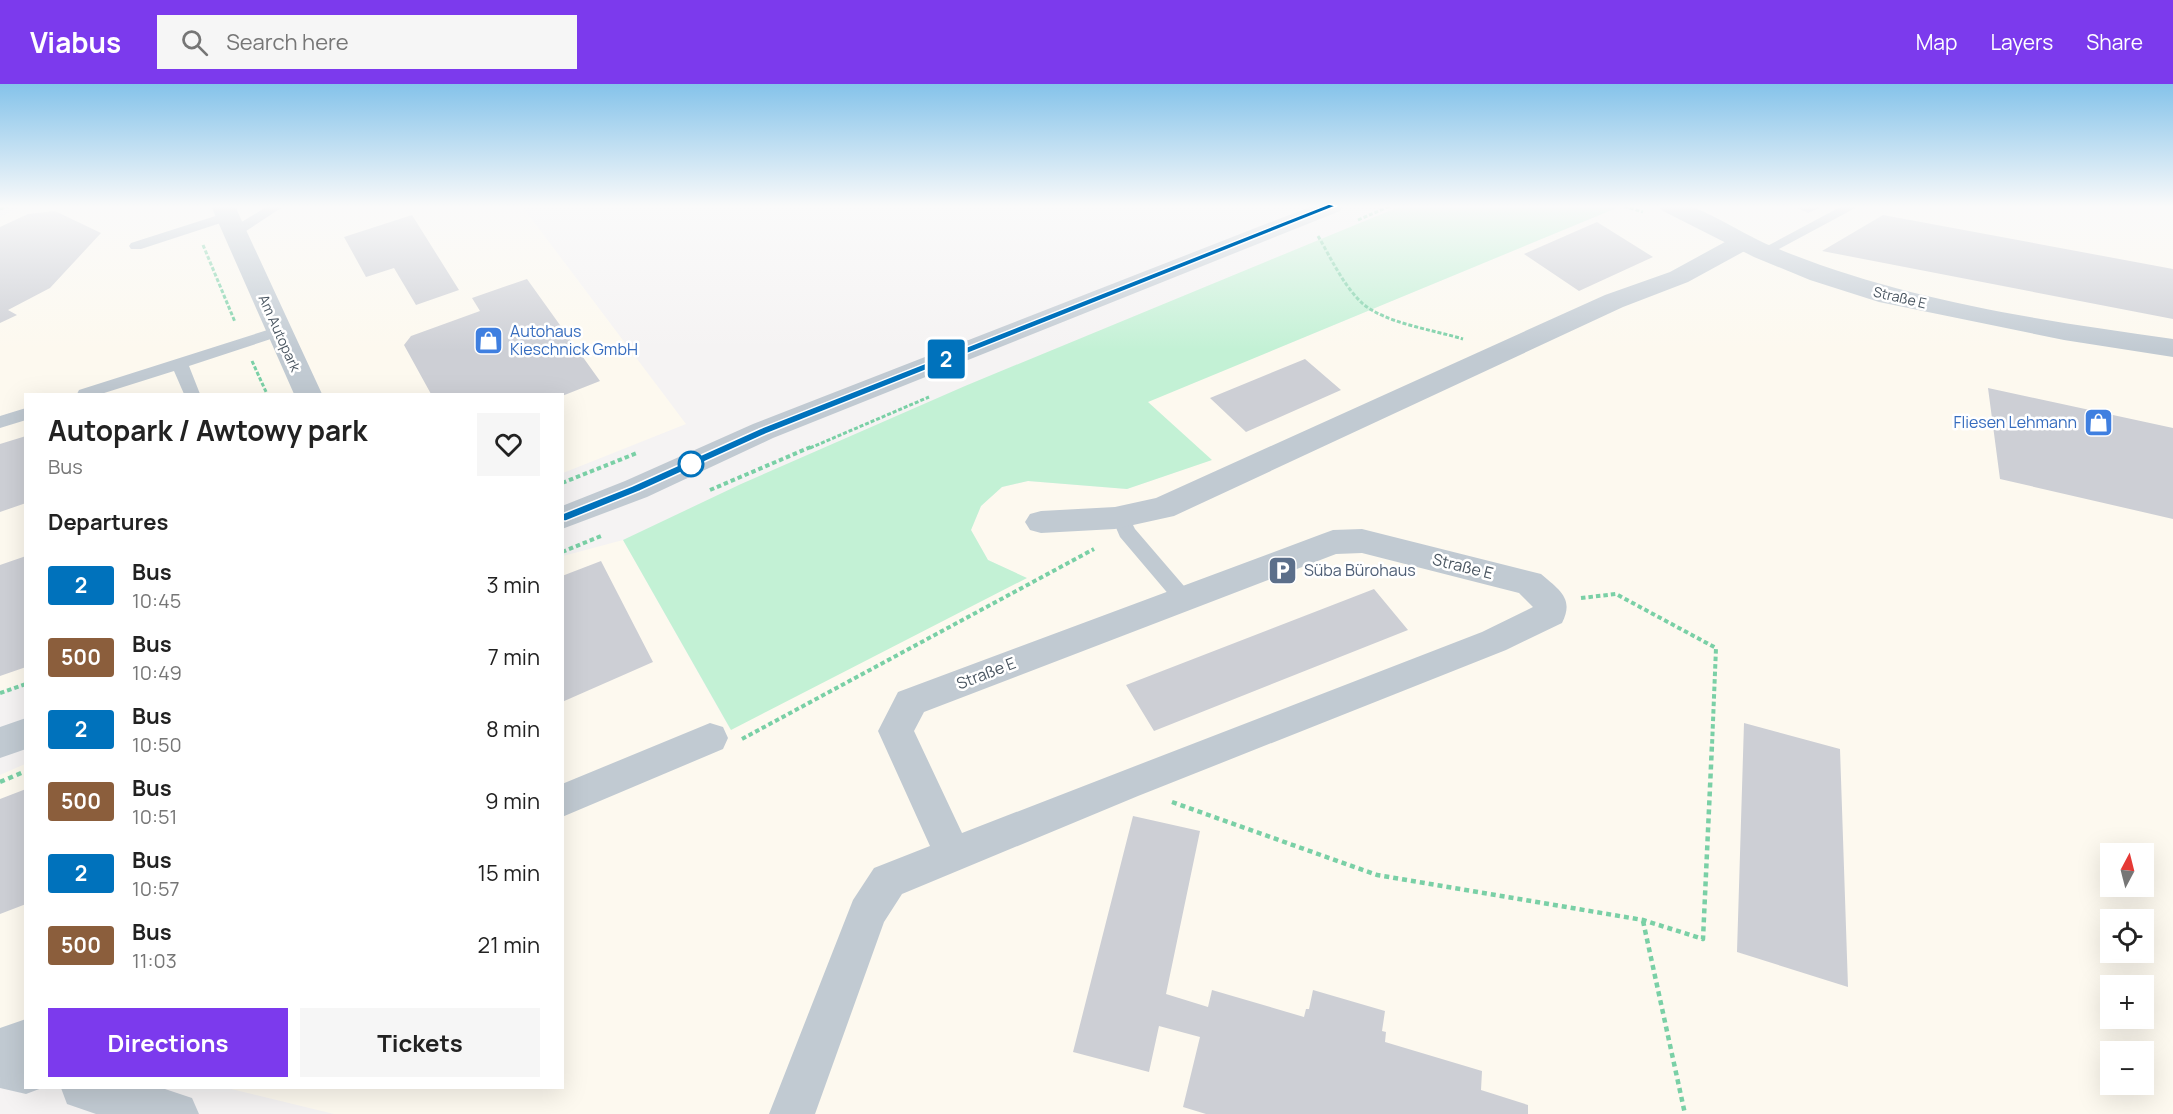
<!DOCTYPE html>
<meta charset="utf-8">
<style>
body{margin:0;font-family:Manrope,sans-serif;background:#f6f6f6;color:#222;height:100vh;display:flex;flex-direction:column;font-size:22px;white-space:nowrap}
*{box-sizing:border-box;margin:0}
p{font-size:20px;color:#767676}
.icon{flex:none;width:33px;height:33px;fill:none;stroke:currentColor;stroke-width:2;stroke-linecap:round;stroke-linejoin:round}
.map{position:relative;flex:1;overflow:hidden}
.details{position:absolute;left:24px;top:309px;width:540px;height:696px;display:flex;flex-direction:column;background:#fff;border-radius:0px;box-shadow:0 6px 24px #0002}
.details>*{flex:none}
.badge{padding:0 12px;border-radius:4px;font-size:21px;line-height:39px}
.needle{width:39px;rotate:7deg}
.controls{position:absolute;left:2100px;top:759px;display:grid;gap:12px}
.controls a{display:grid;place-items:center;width:54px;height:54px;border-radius:0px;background:#fff;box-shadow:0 6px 24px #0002;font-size:30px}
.map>.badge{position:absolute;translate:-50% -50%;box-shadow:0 0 0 3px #fff}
h2{padding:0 24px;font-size:22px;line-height:54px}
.round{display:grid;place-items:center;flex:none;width:63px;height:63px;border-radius:0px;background:#f6f6f6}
.overview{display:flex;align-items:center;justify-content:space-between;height:102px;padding:0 24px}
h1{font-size:28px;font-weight:700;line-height:45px}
.cta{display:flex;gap:12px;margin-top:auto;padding:12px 24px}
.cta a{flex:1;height:69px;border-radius:0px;background:#7c3aed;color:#fff;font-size:24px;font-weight:700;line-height:69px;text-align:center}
.cta a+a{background:#f6f6f6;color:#222}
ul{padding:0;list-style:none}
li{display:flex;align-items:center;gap:18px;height:72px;padding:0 24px}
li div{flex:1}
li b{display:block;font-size:22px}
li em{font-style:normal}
li .badge{min-width:66px;font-weight:700;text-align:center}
header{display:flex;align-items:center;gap:36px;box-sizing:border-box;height:84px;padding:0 30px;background:#7c3aed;color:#fff}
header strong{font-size:28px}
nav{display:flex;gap:33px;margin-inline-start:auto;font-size:21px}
.search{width:420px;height:54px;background:#f6f6f6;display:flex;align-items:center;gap:15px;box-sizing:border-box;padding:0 21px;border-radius:0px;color:#767676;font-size:22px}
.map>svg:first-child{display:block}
.commercial{fill:#fdf9ef;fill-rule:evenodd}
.green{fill:#c3f1d5}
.building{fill:#cdcfd5}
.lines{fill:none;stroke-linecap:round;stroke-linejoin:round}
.path-far2{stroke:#7ad0a6;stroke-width:3;stroke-dasharray:4 2;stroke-linecap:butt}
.path-far1{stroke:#7ad0a6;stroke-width:4;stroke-dasharray:4.5 3;stroke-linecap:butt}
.path{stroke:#7ad0a6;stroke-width:4.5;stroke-dasharray:5 4;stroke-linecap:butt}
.service{fill:#c1cad2;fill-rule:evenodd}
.minor{fill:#c1cad2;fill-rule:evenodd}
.tertiary{fill:#c1cad2;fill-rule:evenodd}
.line{fill:#0072bc;stroke:#fff;stroke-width:1.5}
.stop-dot{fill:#fff;stroke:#0072bc;stroke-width:3}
.labels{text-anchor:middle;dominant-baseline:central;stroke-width:5;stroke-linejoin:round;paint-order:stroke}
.far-street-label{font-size:14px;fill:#4a5661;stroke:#fff}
.shop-label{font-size:16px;fill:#366cbe;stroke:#fff;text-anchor:start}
.street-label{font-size:16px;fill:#4a5661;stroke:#fff}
.service-label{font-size:16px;fill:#4e5e75;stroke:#fff;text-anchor:start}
</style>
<header>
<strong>Viabus</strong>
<div class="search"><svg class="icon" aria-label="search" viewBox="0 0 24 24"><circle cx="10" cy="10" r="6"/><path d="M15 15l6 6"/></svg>Search here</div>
<nav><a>Map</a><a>Layers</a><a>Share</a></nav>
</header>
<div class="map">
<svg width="2173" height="1030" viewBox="0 0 2173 1030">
<rect width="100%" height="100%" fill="#f5f3f3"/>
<path class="commercial" d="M 24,122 L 522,122 L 686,340 L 563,389 L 562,310 L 26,310 L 25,599 L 0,609 L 0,133 Z
M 1639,122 L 2173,122 L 2173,1030 L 334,1030 L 227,1004 L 562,1004 L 563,472 L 623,456 L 730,645 L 1026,494 L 988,476 L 971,446 L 981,422 L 1002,403 L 1028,397 L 1127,405 L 1211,376 L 1147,318 L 1619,123 L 1626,127 ZM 2110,770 L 2144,770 L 2144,802 L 2110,802 ZM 2110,836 L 2144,836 L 2144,868 L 2110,868 ZM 2110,902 L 2144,902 L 2144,934 L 2110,934 ZM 2110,968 L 2144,968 L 2144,1000 L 2110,1000 Z
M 25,680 L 25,953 L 0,947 L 0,691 Z"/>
<path class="green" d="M 1401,122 L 1619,123 L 1148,318 L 1212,376 L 1127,405 L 1028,397 L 1002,403 L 981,422 L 971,446 L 988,476 L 1027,494 L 731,646 L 623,456 L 741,400 L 965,302 Z"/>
<path class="building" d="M 1794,122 L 1824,122 L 1808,129 Z
M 55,127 L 101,149 L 50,204 L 8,226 L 17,231 L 0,239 L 0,143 L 28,130 Z
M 412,131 L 459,206 L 416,221 L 394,184 L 366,193 L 344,153 Z
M 1883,131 L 2173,185 L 2173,235 L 1822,167 Z
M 1597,138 L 1653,173 L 1579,207 L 1524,170 Z
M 527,195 L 600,297 L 562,312 L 431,310 L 404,261 L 411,252 L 480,227 L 472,214 Z
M 1305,275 L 1341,306 L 1246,348 L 1210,314 Z
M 1988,304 L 2173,344 L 2173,435 L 2000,395 Z
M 26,352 L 26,419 L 0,428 L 0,360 Z
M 26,472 L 26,583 L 0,592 L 0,481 Z
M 601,477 L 653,578 L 562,618 L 562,492 Z
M 1374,505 L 1408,546 L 1154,647 L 1126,601 Z
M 1744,639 L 1840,665 L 1848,903 L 1737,868 Z
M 26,705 L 26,820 L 0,830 L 0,715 Z
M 1133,732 L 1200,747 L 1166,910 L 1208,923 L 1212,906 L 1304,933 L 1306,925 L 1309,925 L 1313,906 L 1385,927 L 1382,947 L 1386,948 L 1385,958 L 1482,987 L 1481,1006 L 1528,1021 L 1528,1030 L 1206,1030 L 1183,1023 L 1200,953 L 1159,942 L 1149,988 L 1073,968 Z"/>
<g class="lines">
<path class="path-far2" d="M 1624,122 L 1643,128
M 0,125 L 8,122
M 1358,136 L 1390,122
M 1318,152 C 1331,174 1343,201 1362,219 C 1384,239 1434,246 1463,255
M 203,161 L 235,238
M 252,277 L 267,310
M 810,364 L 929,313"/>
<path class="path-far1" d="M 562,399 L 637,369
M 710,406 L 813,362
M 562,468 L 601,452
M 1581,514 L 1616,510 L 1716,564 L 1712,662
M 0,609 L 26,600
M 742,655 L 1094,465"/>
<path class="path" d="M 0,698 L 26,687
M 1172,718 L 1377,791 L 1643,836 L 1703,855 L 1712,660
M 1643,837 L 1685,1030"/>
<path class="service" d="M 268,122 L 284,122 L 240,151 L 230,151 L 228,148 L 230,145 Z
M 1842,122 L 1859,122 L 1768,171 L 1763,172 L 1756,168 Z
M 228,128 L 235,132 L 233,135 L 141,165 L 131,165 L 129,162 L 131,159 Z
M 280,242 L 288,247 L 286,250 L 189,282 L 200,310 L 184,310 L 174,287 L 101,310 L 77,310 L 79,306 Z
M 26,324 L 26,336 L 0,344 L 0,332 Z
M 1120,425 L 1126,427 L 1135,445 L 1190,509 L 1193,514 L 1190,519 L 1183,521 L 1176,519 L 1120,453 L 1111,432 L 1114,427 Z"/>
<path class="minor" d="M 211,122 L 235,122 L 322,310 L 294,310 Z
M 1743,151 L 1752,153 L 1755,158 L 1752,163 L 1688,198 L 1623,223 L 1174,432 L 1115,445 L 1041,449 L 1030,446 L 1025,438 L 1030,430 L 1041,427 L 1115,423 L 1156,414 L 1605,211 L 1670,188 L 1734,153 Z
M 1362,445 L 1541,490 C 1558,505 1575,514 1562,539 L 1506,566 L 1138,712 L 902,810 L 884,838 L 815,1030 L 769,1030 L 853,816 L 874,784 L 930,762 L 878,647 L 898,608 L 1322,450 L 1333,446 ZM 1362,469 L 1519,509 L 1533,523 L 1482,548 L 962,749 L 914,647 L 924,628 L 1336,470 Z
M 710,639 L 723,643 L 728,654 L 723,665 L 562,733 L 562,700 Z
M 26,935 L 26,1004 L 42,1004 L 26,1010 L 0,1004 L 0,944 Z
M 61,1004 L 162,1004 L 192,1014 L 199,1030 L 96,1030 L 67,1020 Z"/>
<path class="tertiary" d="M 1312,122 L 1344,122 L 1340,127 L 773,354 L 647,413 L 562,445 L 562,422 L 625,397 L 753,340 Z
M 1659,122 C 1668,121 1682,119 1690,122 C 1720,133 1747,153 1776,164 C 1902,216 2038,236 2173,255 L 2173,273 L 2064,256 L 1879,218 L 1810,196 L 1754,173 L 1663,127 Z
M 26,634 L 26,665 L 0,674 L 0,643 Z"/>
</g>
<linearGradient id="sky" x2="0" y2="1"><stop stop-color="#85c3ea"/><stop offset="0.46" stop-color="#fafafa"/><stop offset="1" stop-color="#fafafa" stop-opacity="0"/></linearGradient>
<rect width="2173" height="266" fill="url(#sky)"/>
<path class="line" d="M 1329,120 L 1336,122 L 766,350 L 640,407 L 566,437 L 559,437 L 557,434 L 559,431 L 632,402 L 759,345 Z"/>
<defs>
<symbol id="shop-square" viewBox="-11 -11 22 22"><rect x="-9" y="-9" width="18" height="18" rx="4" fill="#3f7fe0" stroke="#fff"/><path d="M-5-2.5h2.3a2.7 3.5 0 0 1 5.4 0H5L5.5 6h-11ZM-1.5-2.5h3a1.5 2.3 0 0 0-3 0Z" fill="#fff"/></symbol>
<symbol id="parking-square" viewBox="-11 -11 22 22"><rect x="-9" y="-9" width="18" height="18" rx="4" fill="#5c6f8a" stroke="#fff"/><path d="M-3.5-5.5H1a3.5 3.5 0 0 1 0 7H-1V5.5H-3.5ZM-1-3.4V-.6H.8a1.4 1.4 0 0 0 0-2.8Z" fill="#fff"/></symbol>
</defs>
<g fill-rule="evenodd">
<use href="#shop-square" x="472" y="240" width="33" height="33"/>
<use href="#shop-square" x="2082" y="322" width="33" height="33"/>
<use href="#parking-square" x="1266" y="470" width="33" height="33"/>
</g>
<circle class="stop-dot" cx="691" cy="380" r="12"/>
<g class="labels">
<g class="far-street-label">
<text transform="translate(1900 213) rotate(13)">Straße E</text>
<text transform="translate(280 249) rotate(66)">Am Autopark</text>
</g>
<g class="shop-label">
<text x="510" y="247">Autohaus<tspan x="510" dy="18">Kieschnick GmbH</tspan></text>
<text x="2077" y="338" text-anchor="end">Fliesen Lehmann</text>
</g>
<g class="street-label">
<text transform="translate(1463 482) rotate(14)">Straße E</text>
<text transform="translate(986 589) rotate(-21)">Straße E</text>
</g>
<g class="service-label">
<text x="1304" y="486">Süba Bürohaus</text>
</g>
</g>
</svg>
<div class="controls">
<a><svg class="needle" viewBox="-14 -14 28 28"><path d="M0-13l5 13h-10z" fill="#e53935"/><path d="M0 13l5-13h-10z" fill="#767676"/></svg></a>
<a><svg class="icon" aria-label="locate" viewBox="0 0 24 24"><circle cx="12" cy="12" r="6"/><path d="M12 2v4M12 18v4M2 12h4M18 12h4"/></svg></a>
<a>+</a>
<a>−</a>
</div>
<b class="badge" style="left:946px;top:275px;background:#0072bc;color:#fff">2</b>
<section class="details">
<div class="overview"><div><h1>Autopark / Awtowy park</h1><p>Bus</p></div><a class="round"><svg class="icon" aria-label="heart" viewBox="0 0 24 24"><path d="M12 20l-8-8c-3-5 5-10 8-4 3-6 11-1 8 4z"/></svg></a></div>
<h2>Departures</h2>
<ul>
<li><span class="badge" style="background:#0072bc;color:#fff">2</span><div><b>Bus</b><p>10:45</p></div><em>3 min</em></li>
<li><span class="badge" style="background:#8b5e3c;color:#fff">500</span><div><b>Bus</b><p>10:49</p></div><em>7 min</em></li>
<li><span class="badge" style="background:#0072bc;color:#fff">2</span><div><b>Bus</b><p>10:50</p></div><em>8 min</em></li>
<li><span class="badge" style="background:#8b5e3c;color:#fff">500</span><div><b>Bus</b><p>10:51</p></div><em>9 min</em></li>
<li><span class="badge" style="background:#0072bc;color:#fff">2</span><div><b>Bus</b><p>10:57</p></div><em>15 min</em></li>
<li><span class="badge" style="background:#8b5e3c;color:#fff">500</span><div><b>Bus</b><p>11:03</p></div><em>21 min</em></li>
</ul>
<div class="cta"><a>Directions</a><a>Tickets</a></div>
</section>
</div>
